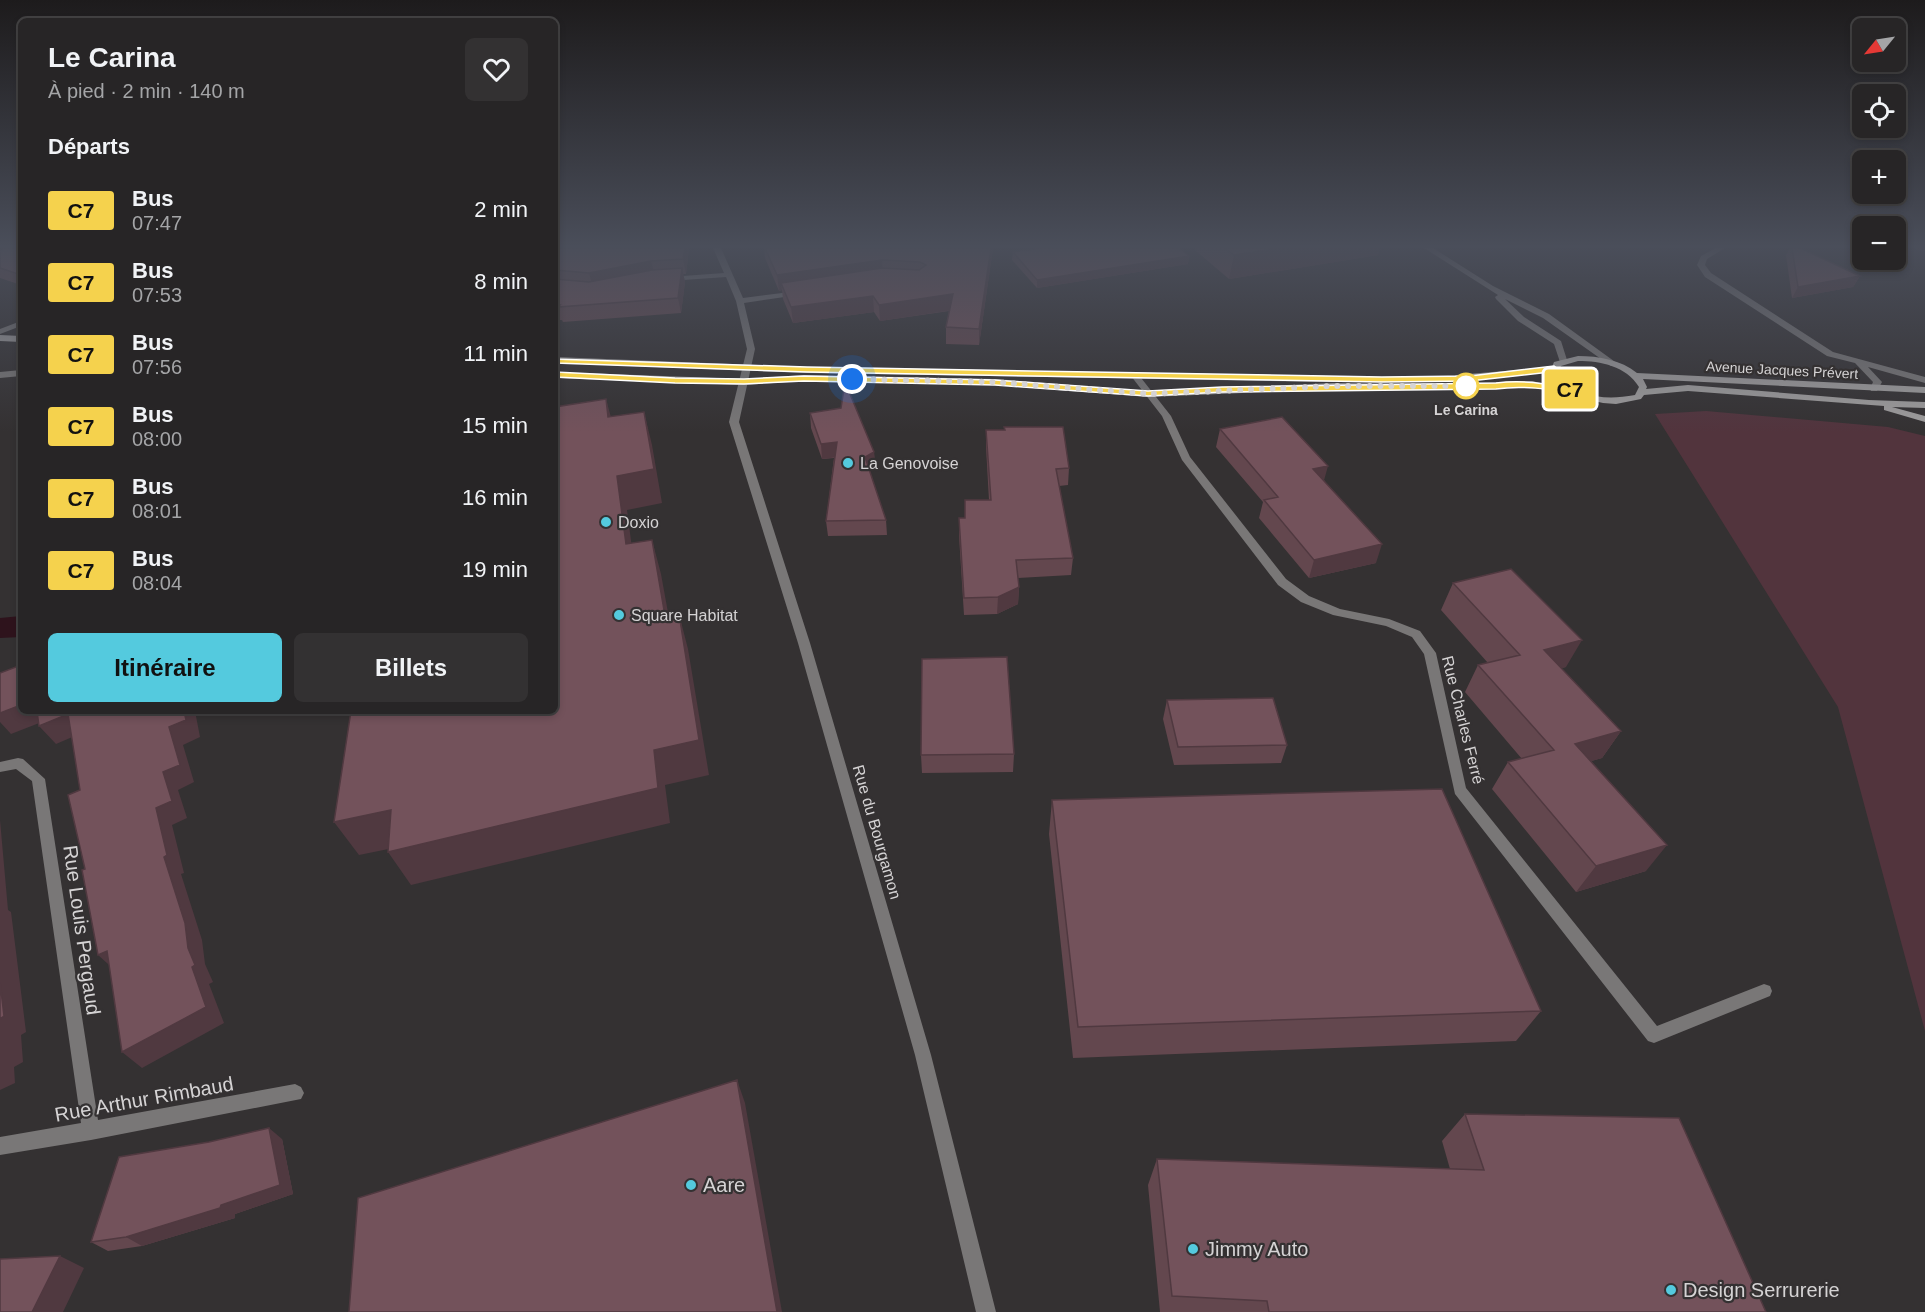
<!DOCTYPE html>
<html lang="fr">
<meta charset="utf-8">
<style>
body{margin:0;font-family:Helvetica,sans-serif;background:#333132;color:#f1f3f6;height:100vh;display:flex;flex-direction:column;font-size:22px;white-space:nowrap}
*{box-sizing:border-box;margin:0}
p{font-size:20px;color:#a4a5a7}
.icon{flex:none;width:33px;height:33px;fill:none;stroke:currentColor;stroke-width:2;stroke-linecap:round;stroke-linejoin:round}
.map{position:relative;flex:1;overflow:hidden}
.side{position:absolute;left:18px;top:18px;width:540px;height:696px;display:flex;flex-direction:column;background:#272526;border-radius:9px;box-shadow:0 3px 9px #0003,0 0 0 2px #434243}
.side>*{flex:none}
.badge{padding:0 12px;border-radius:4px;font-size:21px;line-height:39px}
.needle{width:39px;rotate:240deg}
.fabs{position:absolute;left:1852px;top:18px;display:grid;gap:12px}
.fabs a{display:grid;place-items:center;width:54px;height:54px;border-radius:9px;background:#272526;box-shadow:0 3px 9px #0003,0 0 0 2px #434243;font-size:30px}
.you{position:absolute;width:30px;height:30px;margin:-15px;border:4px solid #fff;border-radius:50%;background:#1a73e8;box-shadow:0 0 0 9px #1a73e833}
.map>.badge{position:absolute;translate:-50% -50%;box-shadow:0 0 0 3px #fff}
h2{padding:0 30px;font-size:22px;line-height:54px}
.round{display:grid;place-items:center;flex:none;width:63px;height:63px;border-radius:9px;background:#333132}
.summary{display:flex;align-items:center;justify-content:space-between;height:102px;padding:0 30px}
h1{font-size:28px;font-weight:800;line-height:45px}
.primary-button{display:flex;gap:12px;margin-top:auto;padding:12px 30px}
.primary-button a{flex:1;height:69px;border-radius:9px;background:#54cade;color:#111;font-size:24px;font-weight:800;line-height:69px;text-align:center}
.primary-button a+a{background:#333132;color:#f1f3f6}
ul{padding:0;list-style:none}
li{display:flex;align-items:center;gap:18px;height:72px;padding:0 30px}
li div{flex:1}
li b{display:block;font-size:22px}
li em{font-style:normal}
li .badge{min-width:66px;font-weight:700;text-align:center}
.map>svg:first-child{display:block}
.green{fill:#52343d}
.water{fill:#2e131c}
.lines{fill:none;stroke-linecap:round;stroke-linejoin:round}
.minor{fill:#797777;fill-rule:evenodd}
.secondary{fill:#a09e9e;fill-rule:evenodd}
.wall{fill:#63474e}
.shaded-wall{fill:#503940}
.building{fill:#73525b;stroke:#503940;stroke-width:1.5}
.line{fill:#f5d24d;stroke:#fff;stroke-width:1.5}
.walk{stroke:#d5d3d4;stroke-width:6;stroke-dasharray:0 10.8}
.stop-dot{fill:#fff;stroke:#f5d24d;stroke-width:3}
.poi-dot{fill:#54cade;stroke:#343132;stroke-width:2}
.labels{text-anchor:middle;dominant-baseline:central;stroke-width:4.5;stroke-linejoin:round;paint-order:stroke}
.far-street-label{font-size:14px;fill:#d5d3d4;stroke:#343132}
.far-stop-label{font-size:14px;font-weight:bold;fill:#d5d3d4;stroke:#343132}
.poi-label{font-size:16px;fill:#d5d3d4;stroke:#343132;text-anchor:start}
.street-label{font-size:16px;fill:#d5d3d4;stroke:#343132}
.near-street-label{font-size:20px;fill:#d5d3d4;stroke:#343132}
.near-poi-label{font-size:20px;fill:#d5d3d4;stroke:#343132;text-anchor:start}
</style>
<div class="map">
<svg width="1925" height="1312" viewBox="0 0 1925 1312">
<rect width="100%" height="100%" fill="#343132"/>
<path class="green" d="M 1706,411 L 1888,427 L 1925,436 L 1925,1031 L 1838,707 L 1655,414 Z"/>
<path class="water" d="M 21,616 L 21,637 L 0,638 L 0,618 Z"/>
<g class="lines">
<path class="minor" d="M 713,248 L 721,248 L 743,298 L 798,291 L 802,293 L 798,295 L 744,303 L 755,349 L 739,422 L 810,643 L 931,1055 L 996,1312 L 976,1312 L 915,1055 L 798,643 L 729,422 L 747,349 L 736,301 L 726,277 L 669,281 L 665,279 L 669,277 L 724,273 Z
M 1424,248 L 1433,248 L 1493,286 L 1549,314 L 1618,364 L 1611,366 L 1543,318 L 1505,299 L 1524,317 L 1561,341 L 1567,360 L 1560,362 L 1554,344 L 1518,321 L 1496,299 L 1495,297 L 1498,295 Z
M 1716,248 L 1725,248 L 1707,259 L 1705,265 L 1711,273 L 1833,352 L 1925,377 L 1925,383 L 1868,367 L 1882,382 L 1877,391 L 1871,391 L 1870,389 L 1873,382 L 1855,363 L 1827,356 L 1705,277 L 1697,265 L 1701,256 Z
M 21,321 L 21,326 L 0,334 L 0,329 Z
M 21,370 L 21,376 L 0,378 L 0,372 Z
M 1135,373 L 1138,374 L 1171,416 L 1190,457 L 1286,579 L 1309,596 L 1340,609 L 1389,619 L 1420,631 L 1436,653 L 1466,788 L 1657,1026 L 1764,984 L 1770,986 L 1772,991 L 1770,996 L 1654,1043 L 1648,1041 L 1455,794 L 1424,654 L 1412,637 L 1386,626 L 1333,615 L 1301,602 L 1278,585 L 1182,460 L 1162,416 L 1131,376 Z
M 18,758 L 23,759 L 45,779 L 98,1120 L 295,1084 L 301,1087 L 304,1093 L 301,1099 L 91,1140 L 0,1155 L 0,1137 L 81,1123 L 32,781 L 16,769 L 0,772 L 0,762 Z"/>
<path class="secondary" d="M 0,335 L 21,336 L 21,342 L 0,341 Z
M 1578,356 C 1599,356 1621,360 1637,373 L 1925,387 L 1925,393 L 1643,379 L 1647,387 L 1646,389 L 1688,385 L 1869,400 L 1925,402 L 1925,408 L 1892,407 L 1925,416 L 1925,422 L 1884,410 L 1884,406 L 1688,391 L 1644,395 L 1641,399 L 1616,404 L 1603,403 L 1532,387 L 1442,390 L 1333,389 L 1148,397 L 995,385 L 804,381 L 744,385 L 555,378 L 555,372 L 744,379 L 804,375 L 995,379 L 1148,391 L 1333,383 L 1442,384 L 1532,381 L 1562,388 L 1551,376 L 1550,372 L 1456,381 L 1452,378 L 1456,375 L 1552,367 L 1554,362 ZM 1578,361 C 1601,361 1626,366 1639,387 L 1635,395 C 1603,401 1580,397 1558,374 L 1561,366 Z
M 555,357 L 807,367 L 1334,376 L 1338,379 L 1334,382 L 807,373 L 555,363 Z"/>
</g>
<path class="wall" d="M 21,248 L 21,285 L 0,278 L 0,251 Z
M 555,248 L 689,248 L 686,274 L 683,274 L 685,282 L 681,313 L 563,322 L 562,320 L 555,320 Z
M 764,248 L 993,248 L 979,345 L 946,344 L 946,327 L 949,311 L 880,321 L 874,312 L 793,323 L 783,299 L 782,290 L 779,291 L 765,258 Z
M 1195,248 L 1380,248 L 1378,255 L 1229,279 L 1195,250 Z
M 1790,248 L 1800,248 L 1860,276 L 1853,287 L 1792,298 L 1786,255 Z
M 1916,248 L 1925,248 L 1925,251 L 1916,249 Z
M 1013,252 L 1189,256 L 1188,264 L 1037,288 L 1012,260 Z
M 810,413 L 874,452 L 875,467 L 869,470 L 886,520 L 887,535 L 828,536 L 826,521 L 834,458 L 822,459 L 811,428 Z
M 1004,427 L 1069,468 L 1068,485 L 1059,486 L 1073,558 L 1071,575 L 1018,578 L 1019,587 L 1018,604 L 997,614 L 964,615 L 959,536 L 959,518 L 965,518 L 989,500 L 986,447 L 986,430 L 1004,430 Z
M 1220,429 L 1324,480 L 1376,563 L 1309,578 L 1259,518 L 1263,502 L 1216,447 Z
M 1453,583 L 1566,667 L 1561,668 L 1621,731 L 1602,758 L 1591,761 L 1646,871 L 1576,892 L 1492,789 L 1508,762 L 1522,759 L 1465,692 L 1478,665 L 1488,663 L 1441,610 Z
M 1167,700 L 1287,745 L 1281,763 L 1174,765 L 1163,719 Z
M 1014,754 L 1013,772 L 922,773 L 921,755 Z
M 1052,800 L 1541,1011 L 1516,1041 L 1073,1058 L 1049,834 Z
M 1465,1114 L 1766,1312 L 1160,1312 L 1148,1185 L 1157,1159 L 1450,1169 L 1442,1141 Z
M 282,1139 L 293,1194 L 235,1214 L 235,1218 L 142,1246 L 108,1251 L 91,1242 Z"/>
<path class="shaded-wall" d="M 685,248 L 689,248 L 686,274 L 683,259 Z
M 991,248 L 993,248 L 979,345 L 979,329 Z
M 1280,248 L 1380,248 L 1378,255 L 1229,279 L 1234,255 Z
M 1189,256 L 1188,264 L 1037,288 L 1037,280 Z
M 882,260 L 883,276 L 781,283 L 782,290 L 779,291 L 777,275 Z
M 651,261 L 655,276 L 593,288 L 589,273 Z
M 682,268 L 685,282 L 681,313 L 678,298 Z
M 1860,276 L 1853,287 L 1792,298 L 1798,287 Z
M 953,294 L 953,310 L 880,321 L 879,305 Z
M 873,296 L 874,312 L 793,323 L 791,307 Z
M 606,399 L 615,432 L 608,417 Z
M 644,412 L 652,445 L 662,503 L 627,510 L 636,579 L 626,544 L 617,476 Z
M 837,442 L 838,457 L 822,459 L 821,444 Z
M 874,452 L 875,467 L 866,472 L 865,457 Z
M 1328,466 L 1323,484 L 1313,469 Z
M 652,540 L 661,574 L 675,651 L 665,616 Z
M 1382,544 L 1376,563 L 1309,578 L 1314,560 Z
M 1019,587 L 1018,604 L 997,614 L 998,597 Z
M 679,614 L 688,649 L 709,775 L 665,785 L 670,823 L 411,885 L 388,852 L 654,750 Z
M 1582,640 L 1566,667 L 1528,677 L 1544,650 Z
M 21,705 L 21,711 L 45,711 L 52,718 L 11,734 L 0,722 L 0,713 Z
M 184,711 L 195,711 L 200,737 L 183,745 L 194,782 L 178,790 L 187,818 L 172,825 L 184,873 L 181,874 L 202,940 L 205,964 L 213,982 L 209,984 L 224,1023 L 142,1068 L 122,1052 L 192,967 L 188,948 L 164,857 L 156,808 L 163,772 L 169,727 Z
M 68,714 L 84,732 L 56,744 L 39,726 Z
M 1621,731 L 1602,758 L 1558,771 L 1575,744 Z
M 391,810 L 413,844 L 359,855 L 334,822 Z
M 0,820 L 8,910 L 11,912 L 26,1032 L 21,1035 L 23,1062 L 14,1067 L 15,1083 L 0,1090 Z
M 1667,845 L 1646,871 L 1576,892 L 1596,866 Z
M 107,951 L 117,972 L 98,955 Z
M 737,1080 L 745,1103 L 782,1312 L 777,1312 Z
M 269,1128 L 282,1139 L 293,1194 L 235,1214 L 235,1218 L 142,1246 L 126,1237 L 221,1205 Z
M 60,1256 L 84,1268 L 63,1312 L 32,1312 Z"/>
<path class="building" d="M 4,248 L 21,248 L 21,275 L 0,268 L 0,251 Z
M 555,248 L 685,248 L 683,259 L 651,261 L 589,273 L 555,270 Z
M 765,248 L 991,248 L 979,329 L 946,327 L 953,294 L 879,305 L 873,296 L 791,307 L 781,283 L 882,268 L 919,270 L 926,265 L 920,262 L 882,260 L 777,275 Z
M 1041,248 L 1179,248 L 1189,256 L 1037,280 L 1013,252 Z
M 1225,248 L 1280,248 L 1234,255 Z
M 1792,248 L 1800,248 L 1860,276 L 1798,287 Z
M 682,268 L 678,298 L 558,307 L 560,305 L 555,305 L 555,279 L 589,282 L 652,270 Z
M 845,382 L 874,452 L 865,457 L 886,520 L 826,521 L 837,442 L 821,444 L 810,413 L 841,408 Z
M 606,399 L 608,417 L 644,412 L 654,469 L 617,476 L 626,544 L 652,540 L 665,616 L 679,614 L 699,740 L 654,750 L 658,788 L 388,852 L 391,810 L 334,822 L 351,711 L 555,711 L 555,407 Z
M 1282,417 L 1328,466 L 1313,469 L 1382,544 L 1314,560 L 1264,500 L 1278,497 L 1220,429 Z
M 1004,427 L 1063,427 L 1069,468 L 1056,469 L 1073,558 L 1016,560 L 1019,587 L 998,597 L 964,598 L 959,518 L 965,518 L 965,500 L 991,500 L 986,430 L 1005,430 Z
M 1511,569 L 1582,640 L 1544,650 L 1621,731 L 1575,744 L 1667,845 L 1596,866 L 1508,762 L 1554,750 L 1478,665 L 1520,655 L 1453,583 Z
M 1007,657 L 1014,754 L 921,755 L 922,659 Z
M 21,665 L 21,705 L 0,713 L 0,673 Z
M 1273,698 L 1287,745 L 1178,747 L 1167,700 Z
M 37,711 L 184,711 L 186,720 L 169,727 L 180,765 L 163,772 L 172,801 L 156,808 L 167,855 L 164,857 L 185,923 L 188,948 L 195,965 L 192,967 L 206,1007 L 122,1052 L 107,951 L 98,955 L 82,870 L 85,869 L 68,795 L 80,790 L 68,714 L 39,726 Z
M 1442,789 L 1541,1011 L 1078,1027 L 1052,800 Z
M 0,982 L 4,1016 L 0,1019 Z
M 737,1080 L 777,1312 L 349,1312 L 358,1198 Z
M 1465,1114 L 1679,1118 L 1766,1312 L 1269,1312 L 1267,1301 L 1172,1296 L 1157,1159 L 1484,1170 Z
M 269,1128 L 280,1185 L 221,1205 L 220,1208 L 126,1237 L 91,1242 L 119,1157 L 209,1142 Z
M 60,1256 L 32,1312 L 0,1312 L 0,1259 Z"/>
<linearGradient id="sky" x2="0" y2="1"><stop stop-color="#1d1b1c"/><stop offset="0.57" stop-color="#4a4e5a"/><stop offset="1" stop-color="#4a4e5a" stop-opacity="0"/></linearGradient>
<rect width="1925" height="432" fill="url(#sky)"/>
<path class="line" d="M 552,359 L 807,367 L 1382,377 L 1470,376 L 1554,366 L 1558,369 L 1562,379 L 1579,392 L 1575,394 C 1548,389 1523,385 1496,389 L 1222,392 L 1148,396 L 995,385 L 804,381 L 744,384 L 675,383 L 555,377 L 551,375 L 555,372 L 675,378 L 744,379 L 804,376 L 995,380 L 1148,391 L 1222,387 L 1496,383 C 1519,380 1539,382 1562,387 L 1555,382 L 1550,372 L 1470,381 L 1382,382 L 807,372 L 555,363 L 551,360 Z"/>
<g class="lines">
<path class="walk" d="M 852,379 L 995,382 L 1148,394 L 1333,386 L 1466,386"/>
</g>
<circle class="stop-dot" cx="1466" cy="386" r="12"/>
<g class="poi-dot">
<circle cx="848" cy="463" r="6"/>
<circle cx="606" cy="522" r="6"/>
<circle cx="619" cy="615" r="6"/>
<circle cx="691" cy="1185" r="6"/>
<circle cx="1193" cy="1249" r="6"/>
<circle cx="1671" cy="1290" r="6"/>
</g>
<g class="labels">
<g class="far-street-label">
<text transform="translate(1782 370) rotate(3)">Avenue Jacques Prévert</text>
</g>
<g class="far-stop-label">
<text x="1466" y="410">Le Carina</text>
</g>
<g class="poi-label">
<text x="860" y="463">La Genovoise</text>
<text x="618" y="522">Doxio</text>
<text x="631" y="615">Square Habitat</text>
</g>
<g class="street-label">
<text transform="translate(1463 720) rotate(76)">Rue Charles Ferré</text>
<text transform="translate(877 832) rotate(74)">Rue du Bourgamon</text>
</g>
<g class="near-street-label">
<text transform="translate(82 930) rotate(82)">Rue Louis Pergaud</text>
<text transform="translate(144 1099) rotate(-10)">Rue Arthur Rimbaud</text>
</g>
<g class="near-poi-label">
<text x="703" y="1185">Aare</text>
<text x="1205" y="1249">Jimmy Auto</text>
<text x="1683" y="1290">Design Serrurerie</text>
</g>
</g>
</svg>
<div class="fabs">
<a><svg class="needle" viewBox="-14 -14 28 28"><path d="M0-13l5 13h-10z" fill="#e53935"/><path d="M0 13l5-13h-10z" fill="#a4a5a7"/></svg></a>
<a><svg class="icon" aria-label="locate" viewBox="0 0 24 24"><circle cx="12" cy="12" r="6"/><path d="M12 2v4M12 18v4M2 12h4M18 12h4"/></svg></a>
<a>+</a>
<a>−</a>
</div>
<div class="you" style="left:852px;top:379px"></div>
<b class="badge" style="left:1570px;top:389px;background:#f5d24d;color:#111">C7</b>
<section class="side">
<div class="summary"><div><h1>Le Carina</h1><p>À pied · 2 min · 140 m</p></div><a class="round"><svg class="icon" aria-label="heart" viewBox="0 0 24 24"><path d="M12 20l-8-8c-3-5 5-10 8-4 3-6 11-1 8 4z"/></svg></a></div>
<h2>Départs</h2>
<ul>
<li><span class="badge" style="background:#f5d24d;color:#111">C7</span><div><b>Bus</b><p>07:47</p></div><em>2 min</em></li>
<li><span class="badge" style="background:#f5d24d;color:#111">C7</span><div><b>Bus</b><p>07:53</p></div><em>8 min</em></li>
<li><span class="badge" style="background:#f5d24d;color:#111">C7</span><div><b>Bus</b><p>07:56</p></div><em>11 min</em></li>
<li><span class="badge" style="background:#f5d24d;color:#111">C7</span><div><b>Bus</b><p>08:00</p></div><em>15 min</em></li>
<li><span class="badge" style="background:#f5d24d;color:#111">C7</span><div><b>Bus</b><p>08:01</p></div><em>16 min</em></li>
<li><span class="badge" style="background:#f5d24d;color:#111">C7</span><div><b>Bus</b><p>08:04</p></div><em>19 min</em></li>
</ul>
<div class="primary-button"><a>Itinéraire</a><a>Billets</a></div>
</section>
</div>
